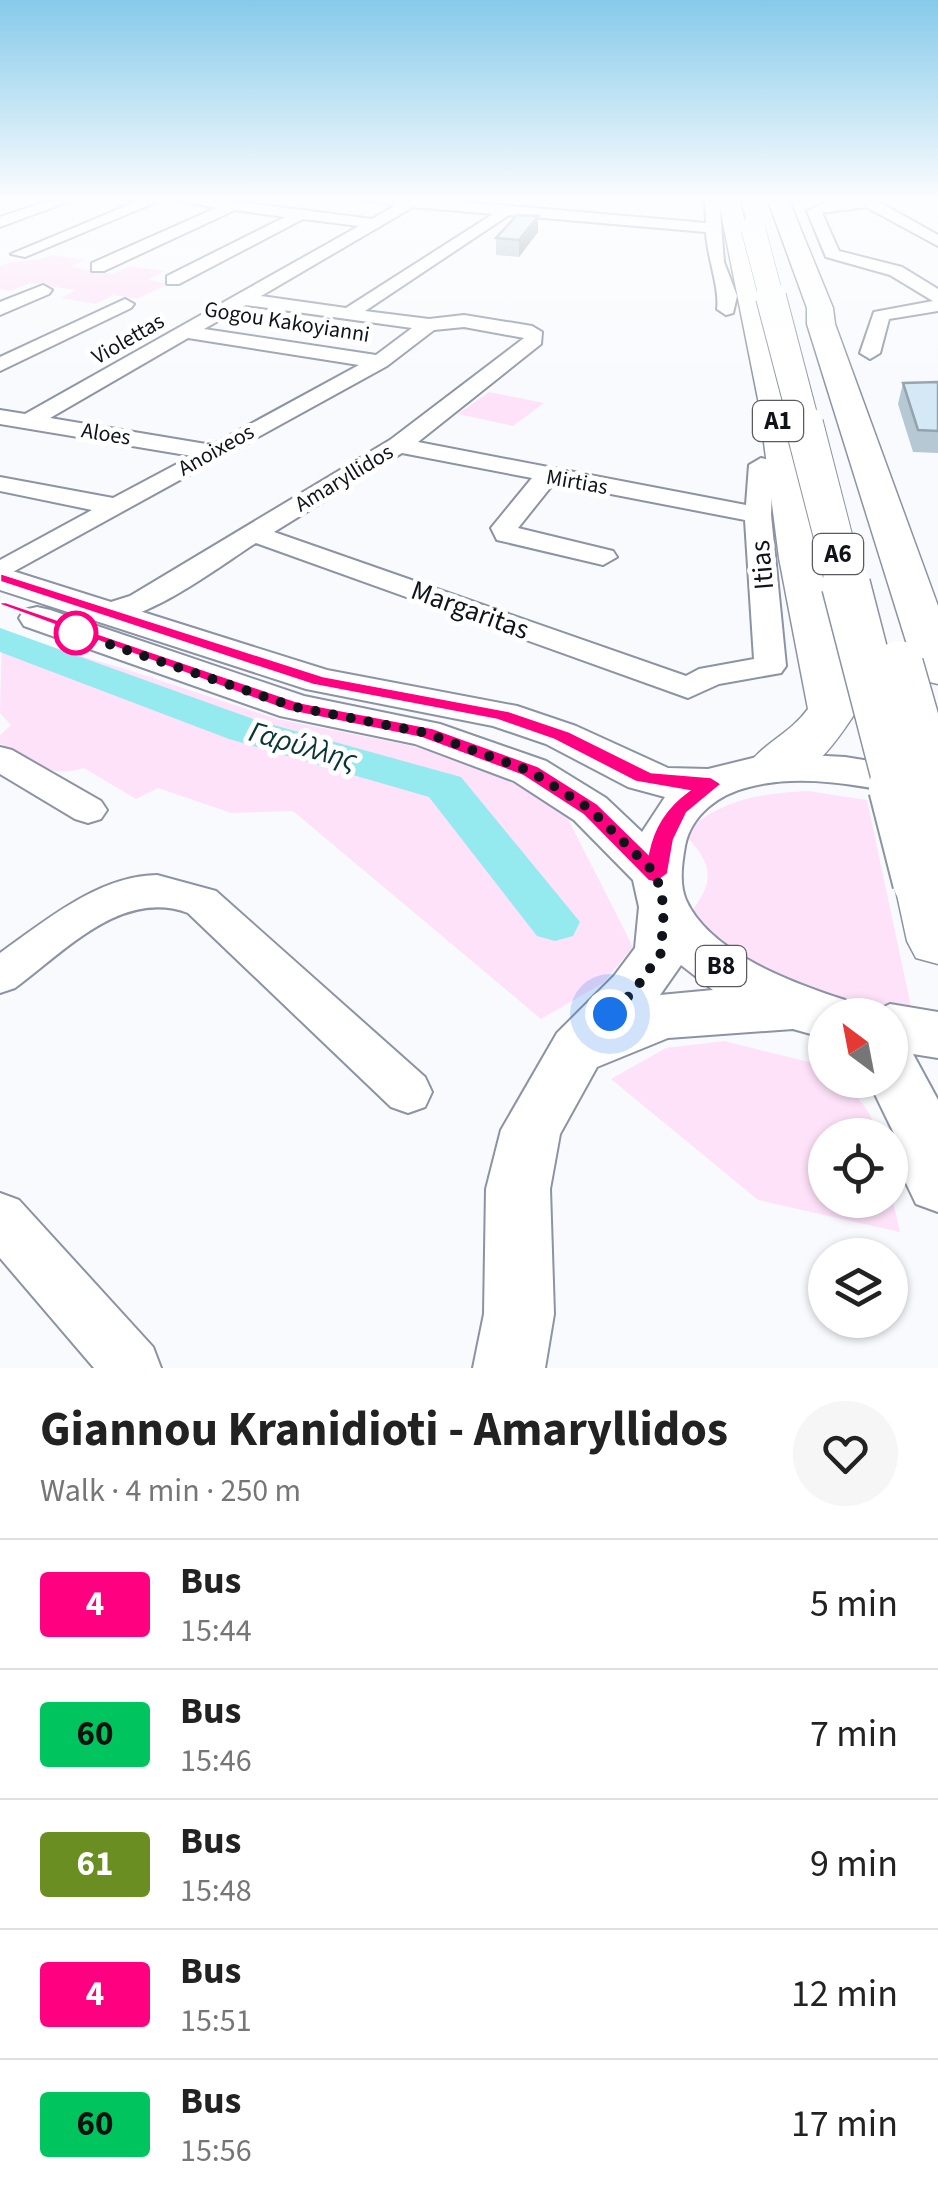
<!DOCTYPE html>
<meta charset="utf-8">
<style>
body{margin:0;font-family:"Source Sans 3",sans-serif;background:#f6f6f6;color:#222;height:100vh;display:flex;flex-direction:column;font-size:38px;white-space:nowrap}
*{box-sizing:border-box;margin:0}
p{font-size:32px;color:#767676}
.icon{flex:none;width:55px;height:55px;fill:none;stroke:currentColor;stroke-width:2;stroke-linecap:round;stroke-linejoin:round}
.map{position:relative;height:1368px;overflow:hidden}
.panel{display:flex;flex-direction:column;background:#fff;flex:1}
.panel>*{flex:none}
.badge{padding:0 20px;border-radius:8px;font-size:35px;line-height:65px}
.needle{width:65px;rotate:328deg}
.fabs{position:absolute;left:808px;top:998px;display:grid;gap:20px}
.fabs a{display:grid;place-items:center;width:100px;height:100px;border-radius:50%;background:#fff;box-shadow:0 2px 8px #0004;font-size:50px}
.you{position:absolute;width:50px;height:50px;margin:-25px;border:8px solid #fff;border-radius:50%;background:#1a73e8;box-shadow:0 0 0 15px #1a73e833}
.map>.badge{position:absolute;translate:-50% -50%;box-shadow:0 0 0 5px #fff}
.round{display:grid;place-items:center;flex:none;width:105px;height:105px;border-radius:52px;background:#f6f6f6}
.head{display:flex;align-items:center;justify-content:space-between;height:170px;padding:0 40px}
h1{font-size:48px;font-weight:700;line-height:75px}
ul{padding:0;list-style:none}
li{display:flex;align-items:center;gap:30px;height:130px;padding:0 40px;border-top:2px solid #e0e0e0}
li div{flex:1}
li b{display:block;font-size:38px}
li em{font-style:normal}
li .badge{min-width:110px;font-weight:700;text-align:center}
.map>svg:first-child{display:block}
.green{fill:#fee2f9}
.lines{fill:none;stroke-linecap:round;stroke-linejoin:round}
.river{fill:#94eaee;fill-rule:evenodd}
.minor-casing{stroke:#8b93a4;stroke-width:4}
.major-casing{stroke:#8b93a4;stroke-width:4}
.highway-casing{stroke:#8b93a4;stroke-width:3}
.minor{fill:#fff;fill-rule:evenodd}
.major{fill:#fff;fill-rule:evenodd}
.highway{fill:#fff;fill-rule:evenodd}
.highway-bridge-far4-casing{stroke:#8b93a4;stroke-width:25;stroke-linecap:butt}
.highway-bridge-far3-casing{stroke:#8b93a4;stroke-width:32;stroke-linecap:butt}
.highway-bridge-far2-casing{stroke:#8b93a4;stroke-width:40;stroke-linecap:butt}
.highway-bridge-far1-casing{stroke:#8b93a4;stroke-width:51;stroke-linecap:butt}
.highway-bridge-casing{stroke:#8b93a4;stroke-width:64;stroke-linecap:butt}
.highway-bridge-far4{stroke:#fff;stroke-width:24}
.highway-bridge-far3{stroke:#fff;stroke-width:30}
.highway-bridge-far2{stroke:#fff;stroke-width:38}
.highway-bridge-far1{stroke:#fff;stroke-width:48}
.highway-bridge{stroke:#fff;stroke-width:60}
.wall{fill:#b6c8d3}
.shaded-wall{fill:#94a3ac}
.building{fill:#d4e9f5;stroke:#94a3ac;stroke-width:2.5}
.line{fill:#ff0080;stroke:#fff;stroke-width:2.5}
.walk{stroke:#10131a;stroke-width:10;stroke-dasharray:0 18}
.stop-dot{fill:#fff;stroke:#ff0080;stroke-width:5}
.labels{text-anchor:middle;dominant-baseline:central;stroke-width:10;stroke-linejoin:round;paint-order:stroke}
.far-street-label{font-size:22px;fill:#10131a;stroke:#fff}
.shield{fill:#fff;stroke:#585a5f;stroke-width:2.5}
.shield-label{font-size:25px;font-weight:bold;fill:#10131a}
.street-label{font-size:28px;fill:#10131a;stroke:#fff}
.water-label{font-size:30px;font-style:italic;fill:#093536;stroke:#fff}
</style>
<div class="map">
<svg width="938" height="1368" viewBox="0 0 938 1368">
<rect width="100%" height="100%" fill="#f8fafd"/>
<path class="green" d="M 53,255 L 85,260 L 71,267 L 113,274 L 129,266 L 165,271 L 148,280 L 168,284 L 137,299 L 113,295 L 95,304 L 61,298 L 76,290 L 30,283 L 11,291 L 0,289 L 0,266 C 18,258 34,263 53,255 Z
M 489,392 L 544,403 L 513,426 L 458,414 Z
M 2,634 L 122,668 L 277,719 L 437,751 L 499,776 L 563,809 L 633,947 L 603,983 L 541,1019 L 293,811 L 231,813 L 158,788 L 136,799 L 84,768 C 49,779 29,761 0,743 L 0,735 L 11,725 L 0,713 Z
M 808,791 L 867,800 L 913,1016 L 849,1009 L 772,990 L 686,919 C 714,883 717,867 683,833 C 724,799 756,794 808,791 Z
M 724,1041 L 813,1063 L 825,1072 L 825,1080 C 850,1080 873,1113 878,1135 L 825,1135 L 825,1200 L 890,1200 L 890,1188 L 900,1232 L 758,1200 L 611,1079 L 666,1048 Z"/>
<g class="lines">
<path class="river" d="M 0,628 L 259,721 L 461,777 L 580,922 L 573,936 L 555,941 L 537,936 L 429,797 L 229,739 L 0,652 Z"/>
<defs>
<path id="minor" d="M 56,198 L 78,198 L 0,227 L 0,217 Z
M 145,198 L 166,198 L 25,257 L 11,254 Z
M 167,198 L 210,198 L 372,219 L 396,205 L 355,198 L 417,198 L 706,223 L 705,198 L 719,198 L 724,262 L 737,296 L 733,313 L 726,315 L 717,309 C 720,288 707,257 706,232 L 509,215 L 365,311 L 429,319 L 464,315 L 532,326 L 542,332 L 541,344 L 418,442 L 746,505 L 749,465 L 761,458 L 770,460 L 773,465 L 771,515 L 786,666 L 781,673 L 719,684 L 688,698 L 256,543 C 219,566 138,630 95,619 L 91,613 L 95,607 L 130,596 L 390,440 L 524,338 L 464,327 L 434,330 L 387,366 L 0,579 L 0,560 L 92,510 L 0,491 L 0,477 L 113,498 L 192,456 L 0,424 L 0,410 L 25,414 L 359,226 L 303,219 L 179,284 L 167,284 L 167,276 L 285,217 L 235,210 L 104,271 L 92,271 L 92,263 L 216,208 ZM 413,207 L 493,214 L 346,308 L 261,296 ZM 246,305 L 412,328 L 376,355 L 204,329 ZM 188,338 L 359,365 L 212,445 L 50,418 ZM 402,453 L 532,478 L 491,528 L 497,540 L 603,565 L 617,557 L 613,551 L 518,528 L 554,483 L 745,520 L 754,659 L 699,669 L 686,676 L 274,532 Z
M 872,198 L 938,235 L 938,246 L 866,207 L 822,213 L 839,251 L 902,267 L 938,289 L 938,311 L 889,319 L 880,353 L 870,359 L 860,353 L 874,312 L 933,301 L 890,275 L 826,257 L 807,211 L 830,201 Z
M 43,285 L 52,290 L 49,294 L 0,315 L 0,302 Z
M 125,299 L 134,304 L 131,308 L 0,371 L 0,357 Z
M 0,747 L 12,750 L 101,801 L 107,810 L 101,819 L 88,823 L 75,819 L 0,774 Z
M 157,875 L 216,891 L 425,1077 L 432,1092 L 425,1107 L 408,1113 L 391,1107 L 188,913 C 122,888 64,952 15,988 L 0,993 L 0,953 C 45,921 98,876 157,875 Z
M 0,1193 L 19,1200 L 153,1347 L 161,1368 L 94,1368 L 0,1258 Z"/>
<path id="major" d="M 0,567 L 327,670 L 517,706 L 576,726 L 668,768 L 708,769 L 761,756 L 788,754 L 845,757 L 938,772 L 938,794 L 924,798 C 869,787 804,772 749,787 C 719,794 691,815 685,846 C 682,863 679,884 686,900 C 710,953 793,983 845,1000 L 852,1015 L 825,1015 L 825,1038 L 793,1029 L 668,1038 L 597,1067 L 560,1134 L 550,1189 L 554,1314 L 545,1368 L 473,1368 L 484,1314 L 486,1189 L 501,1130 L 557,1033 L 614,976 L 635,948 L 639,907 L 633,880 L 574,820 L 514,781 L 415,744 L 280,716 L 24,626 L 19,618 L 24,610 L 37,607 L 50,610 L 304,696 L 440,724 L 546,761 L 606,798 L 642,832 L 665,797 L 628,787 L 546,744 L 493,726 L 306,689 L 0,590 ZM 681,965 L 713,990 L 660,995 Z
M 890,1004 L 938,1012 L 938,1058 L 913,1054 L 938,1100 L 938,1212 L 916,1204 L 906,1183 L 901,1148 L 868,1080 L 890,1080 L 890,1015 L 868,1015 Z"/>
<path id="highway" d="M 718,198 L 739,198 L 791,404 L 819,558 L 857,710 C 834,746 802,793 754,780 L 746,768 C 761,744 790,734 808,709 L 779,558 L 759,404 Z
M 767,198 L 788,198 L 833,308 L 835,324 L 938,606 L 938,684 L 921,680 L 915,670 L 807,324 L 807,308 Z
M 923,860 L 938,864 L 938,964 L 916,958 L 907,941 L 894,881 L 902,866 Z"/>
</defs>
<use href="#minor" class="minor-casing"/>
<use href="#major" class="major-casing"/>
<use href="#highway" class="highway-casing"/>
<use href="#minor" class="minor"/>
<use href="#major" class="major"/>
<use href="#highway" class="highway"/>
<defs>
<path id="highway-bridge-far4" d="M 753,228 L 772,300"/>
<path id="highway-bridge-far3" d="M 771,297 L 805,427"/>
<path id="highway-bridge-far2" d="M 804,424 L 846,587"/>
<path id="highway-bridge-far1" d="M 846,585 L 899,790
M 899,665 L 935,790"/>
<path id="highway-bridge" d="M 899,787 L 923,881
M 935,787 L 938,799"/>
</defs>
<use href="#highway-bridge-far4" class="highway-bridge-far4-casing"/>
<use href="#highway-bridge-far3" class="highway-bridge-far3-casing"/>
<use href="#highway-bridge-far2" class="highway-bridge-far2-casing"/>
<use href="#highway-bridge-far1" class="highway-bridge-far1-casing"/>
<use href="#highway-bridge" class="highway-bridge-casing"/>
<use href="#highway-bridge-far4" class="highway-bridge-far4"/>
<use href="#highway-bridge-far3" class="highway-bridge-far3"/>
<use href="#highway-bridge-far2" class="highway-bridge-far2"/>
<use href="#highway-bridge-far1" class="highway-bridge-far1"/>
<use href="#highway-bridge" class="highway-bridge"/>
</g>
<path class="wall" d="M 538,216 L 538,232 L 519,257 L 496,255 L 496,238 Z
M 938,382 L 938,453 L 913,452 L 898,404 L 903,383 Z"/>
<path class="shaded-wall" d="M 538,216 L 538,232 L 519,257 L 519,240 Z"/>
<path class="building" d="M 517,215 L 538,216 L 519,240 L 496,238 Z
M 938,382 L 938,431 L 918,430 L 903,383 Z"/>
<linearGradient id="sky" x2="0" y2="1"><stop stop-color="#86caea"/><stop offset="0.51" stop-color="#fcfdfe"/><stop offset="1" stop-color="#fcfdfe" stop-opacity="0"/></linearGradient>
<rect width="938" height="390" fill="url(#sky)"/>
<path class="line" d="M 0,573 L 323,676 L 509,711 L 568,731 L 651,772 L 711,777 L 722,784 L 687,813 L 674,840 L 668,874 L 656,883 L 648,881 L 583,815 L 523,776 L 421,738 L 288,711 L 0,605 L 0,602 L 6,602 L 299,702 L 433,728 L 538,766 L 598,804 L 648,853 C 653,827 667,806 688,791 L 636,782 L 554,740 L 497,720 L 313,685 L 0,582 Z"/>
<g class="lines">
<path class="walk" d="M 76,633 L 295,707 L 426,733 L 530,771 L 590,809 L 656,874 L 664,907 L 661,953 L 634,991 L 610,1014"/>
</g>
<circle class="stop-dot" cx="76" cy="633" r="20"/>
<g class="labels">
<g class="far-street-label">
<text transform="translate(287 322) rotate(9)">Gogou Kakoyianni</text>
<text transform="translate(128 339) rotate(-30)">Violettas</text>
<text transform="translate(106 434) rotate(9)">Aloes</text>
<text transform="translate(216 450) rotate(-29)">Anoixeos</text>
<text transform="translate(344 478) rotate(-31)">Amaryllidos</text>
<text transform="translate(577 482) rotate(10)">Mirtias</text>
</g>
<g class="shield">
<rect x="753" y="401" width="50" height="40" rx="8"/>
<rect x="813" y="534" width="50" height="40" rx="8"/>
<rect x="696" y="946" width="50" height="40" rx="8"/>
</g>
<g class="shield-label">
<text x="778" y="421">A1</text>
<text x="838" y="554">A6</text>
<text x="721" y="966">B8</text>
</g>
<g class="street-label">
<text transform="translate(762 565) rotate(-95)">Itias</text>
<text transform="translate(470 610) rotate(20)">Margaritas</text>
</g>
<g class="water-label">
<text transform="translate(303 746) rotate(16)">Γαρύλλης</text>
</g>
</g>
</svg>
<div class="fabs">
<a><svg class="needle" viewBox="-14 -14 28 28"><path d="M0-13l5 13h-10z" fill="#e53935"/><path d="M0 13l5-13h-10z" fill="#767676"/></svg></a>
<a><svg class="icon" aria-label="locate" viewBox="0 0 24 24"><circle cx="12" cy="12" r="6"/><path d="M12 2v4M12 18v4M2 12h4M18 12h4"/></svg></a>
<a><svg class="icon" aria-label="layers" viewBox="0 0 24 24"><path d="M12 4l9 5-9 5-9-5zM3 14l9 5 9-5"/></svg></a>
</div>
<div class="you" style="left:610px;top:1014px"></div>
</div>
<section class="panel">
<div class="head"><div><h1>Giannou Kranidioti - Amaryllidos</h1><p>Walk · 4 min · 250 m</p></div><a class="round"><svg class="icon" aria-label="heart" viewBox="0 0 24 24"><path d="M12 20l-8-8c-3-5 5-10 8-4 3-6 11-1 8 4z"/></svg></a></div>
<ul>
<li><span class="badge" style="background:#ff0080;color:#fff">4</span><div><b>Bus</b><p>15:44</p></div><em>5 min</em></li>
<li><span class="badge" style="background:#00c55e;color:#111">60</span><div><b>Bus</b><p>15:46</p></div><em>7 min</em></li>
<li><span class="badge" style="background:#6b8e23;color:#fff">61</span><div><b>Bus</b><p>15:48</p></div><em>9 min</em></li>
<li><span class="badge" style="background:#ff0080;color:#fff">4</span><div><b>Bus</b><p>15:51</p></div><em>12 min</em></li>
<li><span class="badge" style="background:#00c55e;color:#111">60</span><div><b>Bus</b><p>15:56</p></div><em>17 min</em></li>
</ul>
</section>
